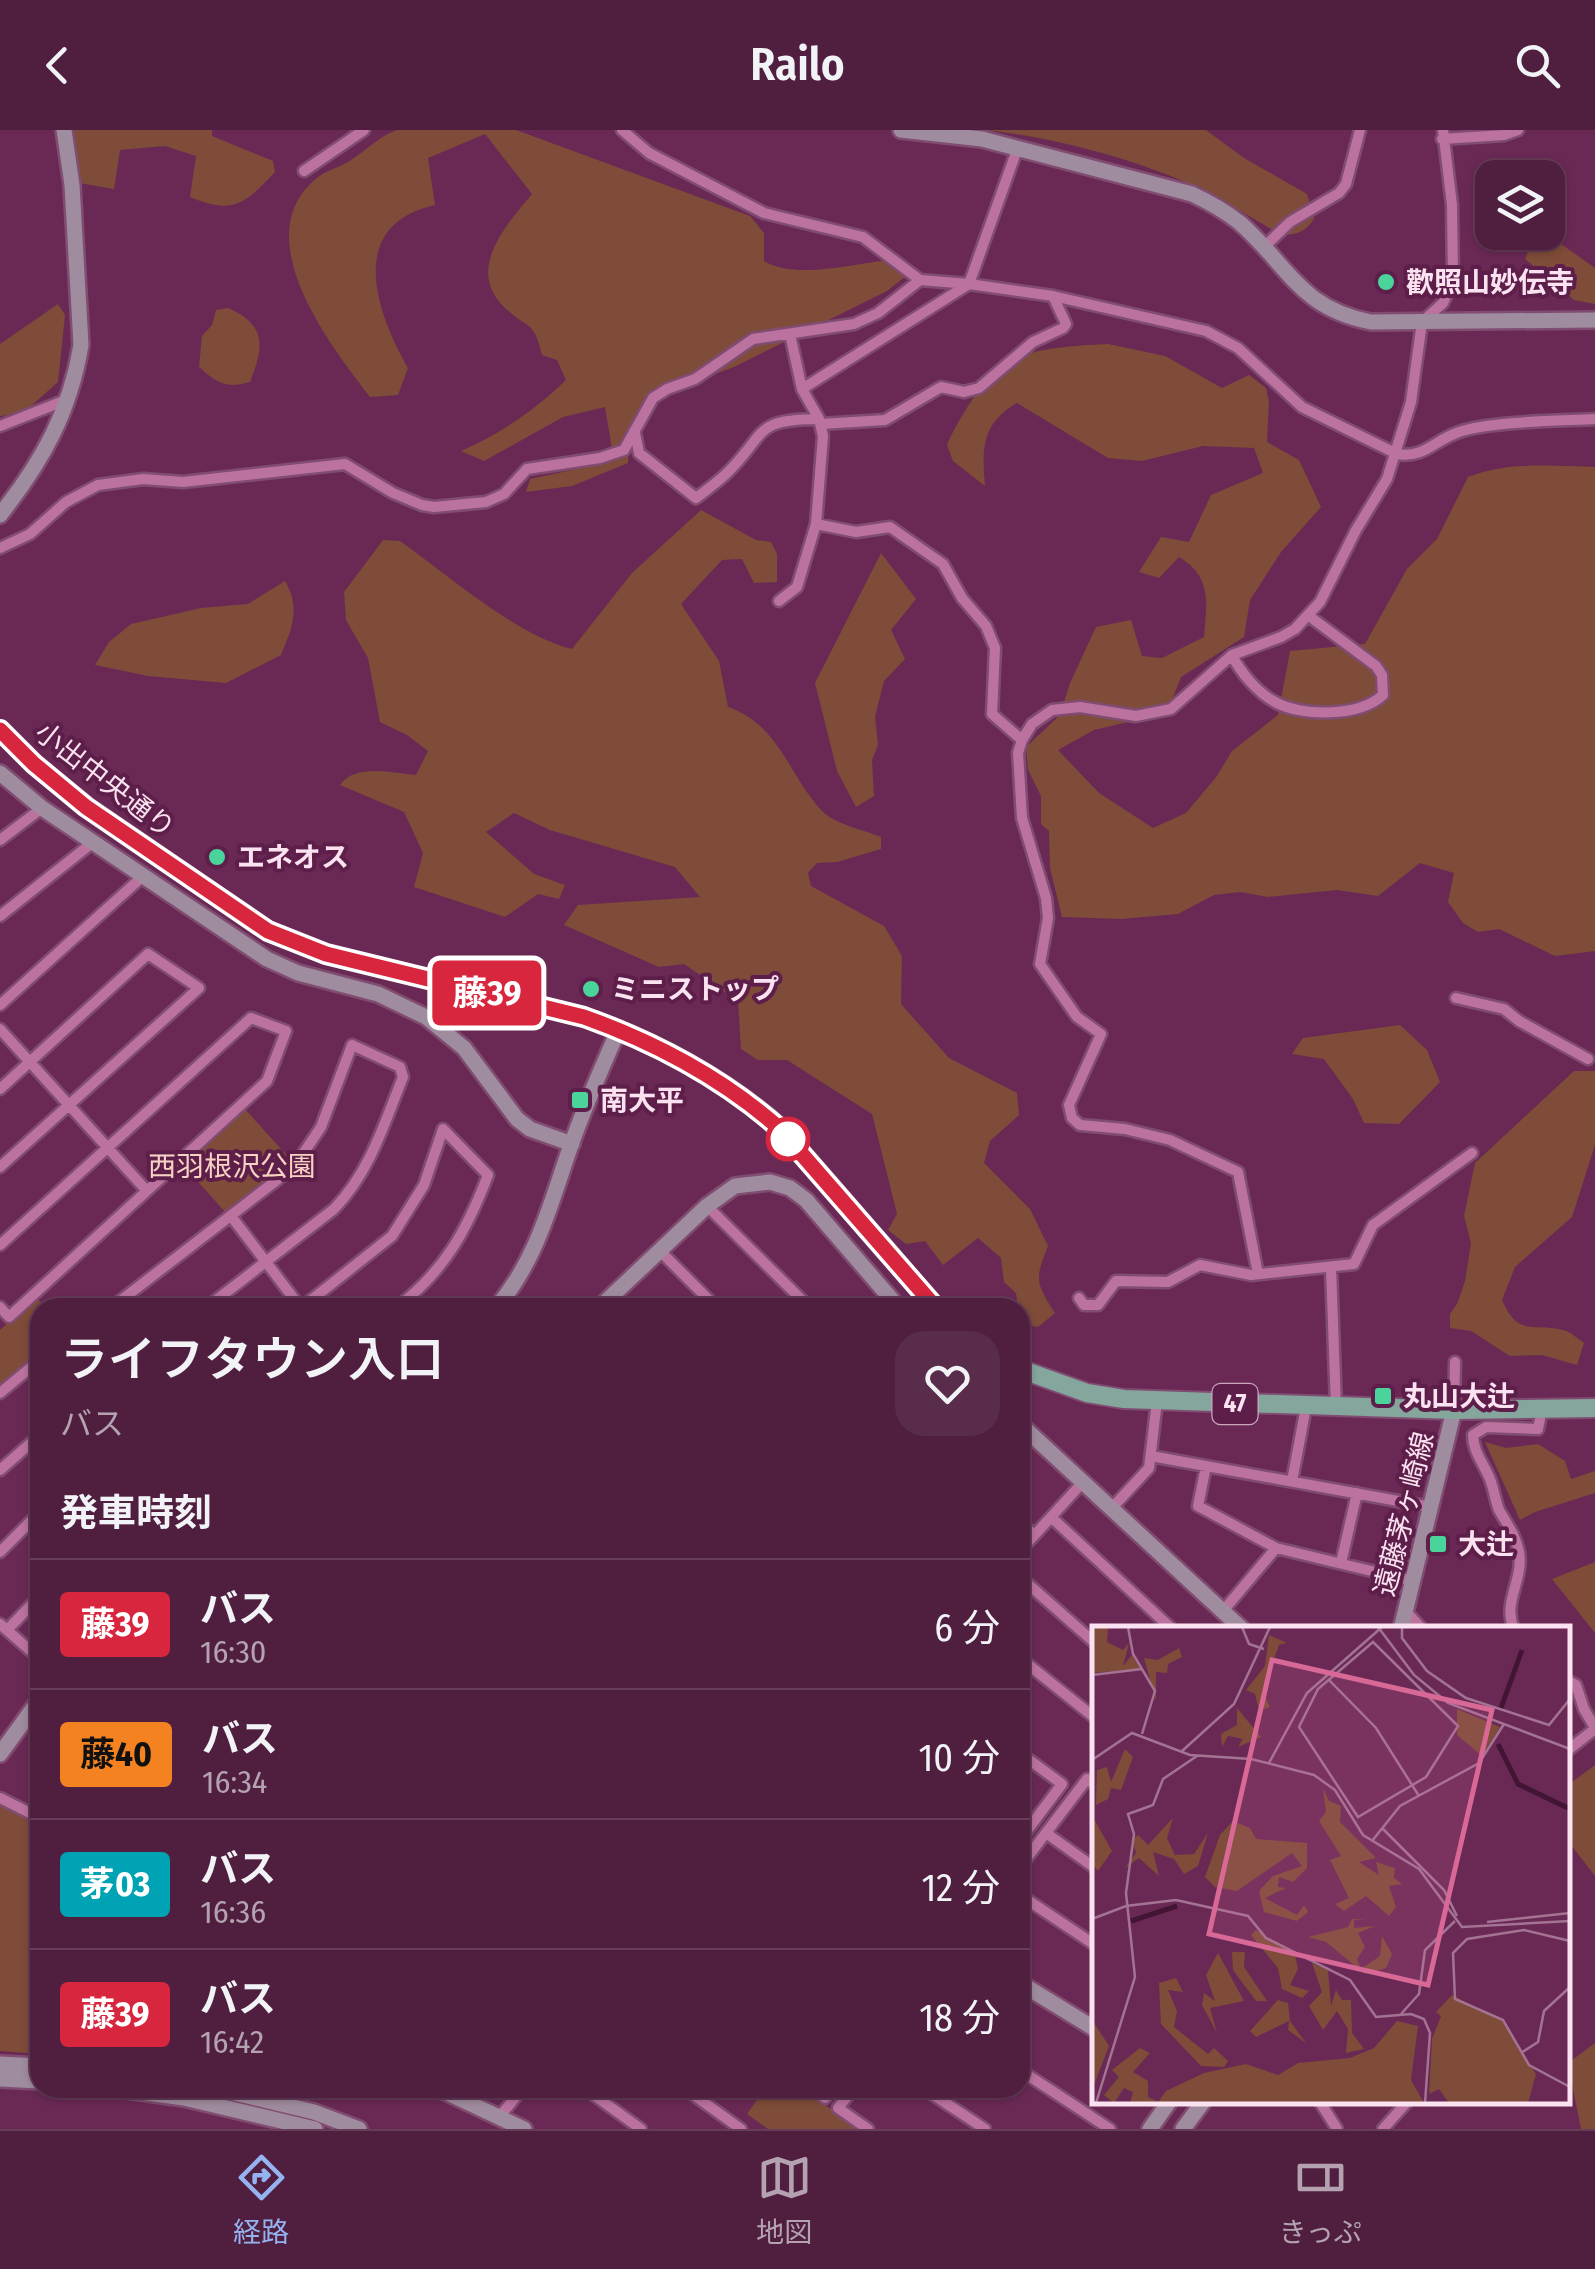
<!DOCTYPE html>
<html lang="ja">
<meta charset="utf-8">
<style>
body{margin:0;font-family:"Fira Sans Condensed","Noto Sans JP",sans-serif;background:#5a2c4b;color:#f1f3f6;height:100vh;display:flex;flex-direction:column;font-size:38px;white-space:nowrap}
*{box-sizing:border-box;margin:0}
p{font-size:32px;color:#b4a2b1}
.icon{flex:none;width:55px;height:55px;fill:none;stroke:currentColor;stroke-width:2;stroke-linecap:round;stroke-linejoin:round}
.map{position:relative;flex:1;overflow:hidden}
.sheet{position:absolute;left:30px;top:1168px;width:1000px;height:800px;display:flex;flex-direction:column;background:#501f40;border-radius:30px;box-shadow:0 2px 8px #0004,0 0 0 2px #673d59}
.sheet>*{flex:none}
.badge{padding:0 20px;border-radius:8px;font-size:35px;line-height:65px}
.buttons{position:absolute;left:1475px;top:30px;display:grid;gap:20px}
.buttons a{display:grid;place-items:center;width:90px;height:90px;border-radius:20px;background:#501f40;box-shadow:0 2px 8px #0004,0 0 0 2px #673d59;font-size:50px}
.map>.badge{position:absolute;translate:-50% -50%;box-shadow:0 0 0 5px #fff}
h2{padding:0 30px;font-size:38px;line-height:90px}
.round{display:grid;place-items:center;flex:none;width:105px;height:105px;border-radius:30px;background:#5a2c4b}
.headline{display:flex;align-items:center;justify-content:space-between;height:170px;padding:0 30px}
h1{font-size:48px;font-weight:600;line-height:75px}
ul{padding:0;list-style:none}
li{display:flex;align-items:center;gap:30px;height:130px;padding:0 30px;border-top:2px solid #673d59}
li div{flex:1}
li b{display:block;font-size:38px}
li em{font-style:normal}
li .badge{min-width:110px;font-weight:700;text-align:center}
header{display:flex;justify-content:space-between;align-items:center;height:130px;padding:0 30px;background:#501f40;font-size:45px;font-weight:600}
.menu{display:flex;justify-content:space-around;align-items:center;height:140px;border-top:2px solid #673d59;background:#501f40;font-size:28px;color:#b4a2b1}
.menu a{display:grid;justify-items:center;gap:5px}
.menu .selected{color:#95b2f1}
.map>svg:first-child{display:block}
.green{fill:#7e4c38}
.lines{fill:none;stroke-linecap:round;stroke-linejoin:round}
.street-casing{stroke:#804c71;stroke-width:15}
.secondary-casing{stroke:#804c71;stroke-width:20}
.primary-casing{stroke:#804c71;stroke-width:22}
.street{stroke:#bb729f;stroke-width:10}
.secondary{stroke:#9f8c9e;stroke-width:15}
.primary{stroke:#84a69c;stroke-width:18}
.line-casing{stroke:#fff;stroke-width:22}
.line{stroke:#d7263d;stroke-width:15}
.poi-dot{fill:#4ad49c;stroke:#5e1e4a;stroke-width:4}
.stop-dot{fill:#fff;stroke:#d7263d;stroke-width:5}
.labels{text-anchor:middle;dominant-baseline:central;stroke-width:8;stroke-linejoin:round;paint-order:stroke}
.shield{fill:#5e1e4a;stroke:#cba7be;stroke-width:2.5}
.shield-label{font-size:25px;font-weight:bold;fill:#fae2f0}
.poi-label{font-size:28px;font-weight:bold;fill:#fae2f0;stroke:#5e1e4a;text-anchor:start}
.street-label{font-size:28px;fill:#fae2f0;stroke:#5e1e4a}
.park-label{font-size:28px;fill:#f6d2c3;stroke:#5e1e4a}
.inset-river{fill:none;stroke:#431534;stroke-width:5}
.inset-road{fill:none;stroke:#a47393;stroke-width:2.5}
.view{fill:#d86997;fill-opacity:0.15;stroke:#d86997;stroke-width:5}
.inset-edge{fill:none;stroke:#fae2f0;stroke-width:5}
</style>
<header><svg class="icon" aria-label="back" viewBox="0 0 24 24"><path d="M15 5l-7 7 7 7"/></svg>Railo<svg class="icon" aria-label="search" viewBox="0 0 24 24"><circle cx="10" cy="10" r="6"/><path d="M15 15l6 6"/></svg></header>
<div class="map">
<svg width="1595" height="1999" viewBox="0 0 1595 1999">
<rect width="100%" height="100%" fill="#6a2955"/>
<path class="green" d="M 71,0 L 212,0 L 212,6 L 273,31 L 275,42 C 245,74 233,85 190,67 L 196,26 L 165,16 L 120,20 L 114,59 L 79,53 Z
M 397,0 L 516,0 L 750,86 L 764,103 L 764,131 C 796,151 860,132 898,129 L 907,145 L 887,161 L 734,237 L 645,270 L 629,298 L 628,333 L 572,356 L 526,362 L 530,349 L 614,331 L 605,277 L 563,287 L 484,331 L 461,321 C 501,303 534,281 566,250 L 557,230 L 542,225 C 534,191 530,200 506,179 C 464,141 506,95 532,64 L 485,4 L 428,28 L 435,75 C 346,95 375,180 408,238 L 398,265 L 370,267 C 330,215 245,106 317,48 C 326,40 341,37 351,30 C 368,19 378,7 397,0 Z
M 986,0 L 1206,0 L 1244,28 L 1307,64 L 1314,89 C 1305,102 1296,106 1280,104 C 1255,90 1230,74 1205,61 C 1140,30 1057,8 986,0 Z
M 1533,109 L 1561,114 L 1595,138 L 1595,174 L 1574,170 L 1525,129 Z
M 58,174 L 65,185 L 58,252 L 22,284 L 0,286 L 0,214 Z
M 228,178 C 267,195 264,217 250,252 C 226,259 217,253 199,237 L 202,206 L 212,195 L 216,180 Z
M 1108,214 L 1165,226 L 1222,258 L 1249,245 L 1266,258 L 1269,272 L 1267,312 L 1299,330 L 1321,377 L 1281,422 L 1250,470 L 1244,507 L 1181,547 L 1172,570 L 1145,588 L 1094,600 L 1058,620 L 1099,663 L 1153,698 L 1186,683 L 1217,646 L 1232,621 L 1278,585 L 1290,521 L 1365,514 L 1407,439 L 1437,409 L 1468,347 C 1508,331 1553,336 1595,337 L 1595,821 L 1555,826 L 1499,799 L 1478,802 L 1463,793 L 1448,772 L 1454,743 L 1420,733 L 1378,766 L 1337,760 L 1268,767 L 1240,762 L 1214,765 L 1178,784 L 1121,789 L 1062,787 L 1050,738 L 1049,701 L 1041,694 L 1041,666 L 1028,640 L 1026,617 L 1060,585 L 1070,553 L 1096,497 L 1131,490 L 1142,526 L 1162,528 L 1204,507 C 1207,472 1212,447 1179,427 L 1159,448 L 1139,442 L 1161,407 L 1189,412 L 1211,365 L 1263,343 L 1254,318 L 1203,316 L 1142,331 L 1108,328 L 1017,273 C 981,294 982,319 985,356 L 953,331 L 947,315 C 957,291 985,245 1007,232 C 1031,218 1081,215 1108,214 Z
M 701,380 L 756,410 L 771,412 L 777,424 L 777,452 L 754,453 L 742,429 L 722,430 L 681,474 L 719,531 L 728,577 C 780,595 788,645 822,681 C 834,694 864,700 881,707 L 881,719 L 837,732 L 817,733 L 808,743 L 811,756 L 884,796 L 902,826 L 901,874 L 949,928 L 1017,963 L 1019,985 L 990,1011 L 984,1033 L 1030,1079 L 1048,1116 C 1035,1149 1035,1152 1055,1183 L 1038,1197 L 1020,1193 L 1016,1163 L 1004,1152 L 1001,1128 L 978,1108 L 943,1135 L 925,1111 L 906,1114 L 888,1100 L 897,1084 L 872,984 L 787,930 L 758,930 L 741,919 L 738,871 L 684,834 L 659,837 L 564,795 L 578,775 L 700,767 L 675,737 L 550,700 L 514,683 L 486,702 L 534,744 L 565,755 L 559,769 L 538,764 L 505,787 L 414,757 L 423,723 L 404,682 L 340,655 C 355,633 392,643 416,645 L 428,621 L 407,605 L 380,592 L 368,528 L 346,490 L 344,462 L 383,410 L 400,411 C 448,445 516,505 572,519 L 632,443 Z
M 881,423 L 916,469 L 891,500 L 905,529 L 884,551 L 875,587 L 878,615 L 872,630 L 874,666 L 856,677 L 837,641 L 815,553 Z
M 285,451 C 301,478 292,498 281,525 L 226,553 L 148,546 L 95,535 L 109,512 L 131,494 L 201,478 L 248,474 Z
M 1400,895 L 1427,920 L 1440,952 L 1399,994 L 1364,993 L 1353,969 L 1324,929 L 1292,924 L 1303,908 Z
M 1574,941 L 1595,941 L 1595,1015 L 1572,1087 L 1515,1137 L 1502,1170 C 1519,1208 1532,1192 1563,1200 C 1570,1201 1578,1209 1584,1213 L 1577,1235 L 1542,1225 L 1510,1226 L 1471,1201 L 1450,1198 L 1450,1184 L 1457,1174 L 1465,1151 L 1471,1113 L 1464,1086 L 1475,1033 Z
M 245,979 L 291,1030 L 226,1083 L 183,1035 Z
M 36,1167 L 45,1177 L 40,1178 L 40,1228 L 0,1262 L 0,1200 Z
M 1485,1312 L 1506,1318 L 1538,1314 L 1565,1331 L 1571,1349 L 1595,1341 L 1595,1363 L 1535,1382 L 1520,1390 Z
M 1595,1432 L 1595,1503 L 1552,1449 Z
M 1595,1635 L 1595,1746 L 1568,1711 L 1568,1655 Z
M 0,1674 L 40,1695 L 40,1924 L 0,1921 Z
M 1595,1913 L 1595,1999 L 1581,1999 L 1568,1933 Z
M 765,1958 L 802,1958 L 858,1999 L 768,1999 L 747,1984 Z"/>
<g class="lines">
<defs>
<path id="street" d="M 622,0 L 649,23 L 764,83 L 863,107 L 920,150
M 1442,9 L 1504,5 L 1518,0
M 1018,17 L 969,154 L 1053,166 L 1206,201 L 1238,218 L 1302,277 L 1397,324 C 1423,328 1432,313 1454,304 C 1481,291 1562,291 1595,289
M 304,41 L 364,0
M 1263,118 L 1290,92 L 1339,63 L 1346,54 L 1360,0
M 790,204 L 802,259 L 819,289 L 823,306 L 816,394 L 856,402 L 890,397 L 943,434 L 962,468 L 986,496 L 995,518 L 992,584 L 1022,610
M 802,259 L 969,154
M 821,294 L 885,290 L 941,257 L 964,262 L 979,258 L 1033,212 L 1063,198 L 1066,194 L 1053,166
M 0,296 L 66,270
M 635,303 L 639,323 L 696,368 C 706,360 718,352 727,343 C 767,304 752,289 819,289
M 0,418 L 30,404 L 66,372 L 98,355 L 143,349 L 183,352 L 345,334 L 393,363 L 422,375 L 434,377 L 486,372 L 504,364 L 527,339 L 600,328 L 624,320 L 653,268 L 667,259 L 695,249 L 753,209 L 854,194 L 878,183 L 920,150 L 969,154
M 779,471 L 797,457 L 816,394
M 1232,525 C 1240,542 1258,563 1275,572 C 1302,587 1359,587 1383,565 L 1382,545 L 1376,536 L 1309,486
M 0,710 L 42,678
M 0,786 L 92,713
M 1456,868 L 1504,879 L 1519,891 L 1588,929
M 0,875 L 142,747
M 0,899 L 146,1060
M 0,959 L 148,824 L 199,858 L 0,1037
M 707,1076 L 810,1178
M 231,1086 L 301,1178
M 0,1115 L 251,888 L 286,901 L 267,951 L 9,1187 L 0,1177
M 660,1121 L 717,1178
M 1331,1137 L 1336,1277
M 1258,1144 L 1238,1042 L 1170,1010 L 1125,999 L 1080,995 L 1072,988 L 1069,975 L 1101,904 L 1077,887 L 1040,834 L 1048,788 L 1046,768 L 1022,688 L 1018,623 L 1022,610 L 1032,594 L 1052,580 L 1080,577 L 1136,586 L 1171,579 L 1232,525 L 1281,507 L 1295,499 L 1320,472 L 1356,400 L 1387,349 L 1411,272 L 1422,192 L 1443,173 L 1453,150 L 1452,75 L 1443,0
M 613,1165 L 626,1178
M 1079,1168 L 1084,1175 L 1098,1175 L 1116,1151 L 1168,1152 L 1200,1135 L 1251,1145 L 1354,1134 L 1373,1095 L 1472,1023
M 111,1178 L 295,1036 L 321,997 L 352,915 L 400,937 L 403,947 C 384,994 370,1042 334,1079 L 206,1178
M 301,1178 L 392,1106 L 424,1055 L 443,999 L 488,1045 C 467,1100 444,1142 396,1178
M 0,1263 L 36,1233 L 40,1239
M 1454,1280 L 1455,1232
M 1151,1326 L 1431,1377
M 1206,1336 L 1198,1376 L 1276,1418
M 0,1340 L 40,1305
M 1292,1351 L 1306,1277
M 1111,1379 L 1149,1338 L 1157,1271
M 1051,1387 L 1172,1499
M 1020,1392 L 1034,1405
M 1020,1421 L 1083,1352
M 0,1422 L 40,1382
M 1341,1433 L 1357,1363
M 1020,1447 L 1095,1513
M 1405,1480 L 1422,1499
M 1223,1481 L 1276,1418 L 1413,1451
M 0,1494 L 40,1529
M 1514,1499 C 1502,1472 1524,1450 1519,1422 C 1516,1406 1507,1394 1499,1380 C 1495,1370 1494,1359 1490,1349 C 1484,1334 1473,1322 1473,1305 L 1486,1297 L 1538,1299 L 1542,1279
M 7,1500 L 40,1466
M 1020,1528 L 1095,1588
M 1568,1551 L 1576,1555 L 1584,1579 L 1595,1598
M 1568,1620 L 1595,1599
M 1020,1623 L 1062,1654 L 1020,1710
M 0,1668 L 40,1688
M 1046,1703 L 1095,1738
M 1020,1737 L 1087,1649 L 1095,1655
M 1020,1765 L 1095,1815
M 1020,1940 L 1110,1999
M 584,1958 L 641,1999
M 684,1958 L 741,1999
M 812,1958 L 825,1968 L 832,1958
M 854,1958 L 838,1978 L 868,1999
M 923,1958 L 985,1999
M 1320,1972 L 1337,1999
M 500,1986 L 523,1958
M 1383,1999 L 1407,1972"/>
<path id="secondary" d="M 901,0 L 982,9 L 1192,64 C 1209,72 1225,81 1240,93 C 1289,136 1299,178 1371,192 L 1595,190
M 0,385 C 42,332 70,282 81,215 L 72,55 L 64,0
M 0,643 L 42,678 L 267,829 L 298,843 L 378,864 L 426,887 L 464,918 L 517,989 L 530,999 L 572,1014
M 496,1178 C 537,1130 551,1072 571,1015 C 585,976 602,937 619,899
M 599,1178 L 707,1076 L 735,1056 L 770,1052 L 790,1058 L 806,1070 L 899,1178
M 1020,1294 L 1242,1499
M 1401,1499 L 1454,1280
M 0,1624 L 40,1569
M 1020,1853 L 1095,1899
M 0,1934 L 40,1936
M 0,1949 L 40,1951
M 112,1958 L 184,1968 L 315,1999
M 214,1958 L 314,1982 L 359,1999
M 437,1958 L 524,1999
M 1150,1999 L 1169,1972
M 1183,1999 L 1203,1972"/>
<path id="primary" d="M 0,600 L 34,634 L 87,677 L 268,801 L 326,824 L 584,887 C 654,912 723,948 779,997 L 936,1178
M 1020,1239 L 1087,1263 L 1124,1269 L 1454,1280 L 1595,1278"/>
</defs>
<use href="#street" class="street-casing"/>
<use href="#secondary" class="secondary-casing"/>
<use href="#primary" class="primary-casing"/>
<use href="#street" class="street"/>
<use href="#secondary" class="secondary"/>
<use href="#primary" class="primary"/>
</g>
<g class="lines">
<defs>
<path id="line" d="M 0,600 L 34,634 L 86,677 L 268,801 L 326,824 L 584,887 C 654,912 722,948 779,998 L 936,1178"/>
</defs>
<use href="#line" class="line-casing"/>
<use href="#line" class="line"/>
</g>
<g class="poi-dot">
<circle cx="1386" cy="152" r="10"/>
<circle cx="217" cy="727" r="10"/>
<circle cx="591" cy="859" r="10"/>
<rect x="570" y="960" width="20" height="20" rx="5"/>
<rect x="1373" y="1256" width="20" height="20" rx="5"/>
<rect x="1428" y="1404" width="20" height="20" rx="5"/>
</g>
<circle class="stop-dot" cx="788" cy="1009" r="20"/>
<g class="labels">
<rect class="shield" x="1212.5" y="1254" width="45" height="40" rx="8"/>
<g class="shield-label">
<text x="1235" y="1274">47</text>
</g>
<g class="poi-label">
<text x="1406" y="152">歡照山妙伝寺</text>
<text x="237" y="727">エネオス</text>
<text x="611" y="859">ミニストップ</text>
<text x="600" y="970">南大平</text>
<text x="1403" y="1266">丸山大辻</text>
<text x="1458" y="1414">大辻</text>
</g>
<g class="street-label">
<text transform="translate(105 650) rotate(38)">小出中央通り</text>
<text transform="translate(1404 1384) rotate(-76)">遠藤茅ヶ崎線</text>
</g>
<g class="park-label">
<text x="232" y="1036">西羽根沢公園</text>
</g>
</g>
<g transform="translate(1092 1496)">
<rect width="478" height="478" fill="#6a2955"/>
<path d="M 0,1 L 16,1 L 15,16 L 31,24 L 37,17 L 31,40 L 40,29 L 48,43 L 0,47 ZM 177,9 L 195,17 L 187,19 L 177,46 L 172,68 L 178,81 L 167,85 L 163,68 L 154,64 L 173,40 ZM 87,22 L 90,31 L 76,38 L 75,47 L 64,46 L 64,75 L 52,32 L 66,34 ZM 145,82 L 169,111 L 146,121 L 151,113 L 136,110 L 130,121 L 129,108 L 145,99 ZM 365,83 L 408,101 L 390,130 L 365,109 ZM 33,123 L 41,131 L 29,164 L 19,162 L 16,173 L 4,179 L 5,144 L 15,141 L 19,156 ZM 231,162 L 237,175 L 249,180 L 248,196 L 284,232 L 267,236 L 287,249 L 284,236 L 303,242 L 302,252 L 310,258 L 297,260 L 304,281 L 297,290 L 274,270 L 252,285 L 243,278 L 257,272 L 238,234 L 249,230 L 227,195 L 234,186 ZM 81,192 L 75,212 L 83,229 L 102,228 L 116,207 L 106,240 L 92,248 L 82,233 L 61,226 L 67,250 L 47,232 L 33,242 L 44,227 L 40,214 L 46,209 L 56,219 ZM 2,193 L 20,225 L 6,245 L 0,238 ZM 141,195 L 158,202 L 164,213 L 215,217 L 215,242 L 201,256 L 187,251 L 186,261 L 194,262 L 173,272 L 205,289 L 212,279 L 216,286 L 205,295 L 172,286 L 167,265 L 181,250 L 210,240 L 200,227 L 145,265 L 123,261 L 113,251 L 128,209 ZM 260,293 L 275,293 L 262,294 L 262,302 L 283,300 L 266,307 L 273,321 L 265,333 L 269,343 L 288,330 L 290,310 L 300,328 L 294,342 L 273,348 L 234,316 L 216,311 L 256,301 ZM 164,304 L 203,329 L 206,343 L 198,359 L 217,365 L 210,372 L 190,363 L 186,342 L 159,309 ZM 140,326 L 153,326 L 152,341 L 175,375 L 164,375 L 141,344 ZM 126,327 L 152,375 L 118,382 L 125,407 L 110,379 L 112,367 L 123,375 L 114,349 ZM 220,337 L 236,344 L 239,380 L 244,364 L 250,374 L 259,374 L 260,407 L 272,423 L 254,427 L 256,403 L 245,385 L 231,404 L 217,380 L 230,366 ZM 84,352 L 91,366 L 76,364 L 85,385 L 82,401 L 116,428 L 122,422 L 136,435 L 132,441 L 109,440 L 69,398 L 67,357 ZM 360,369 L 410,395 L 444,448 L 436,477 L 357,477 L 347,463 L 337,468 L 340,413 L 349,390 L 344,386 ZM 186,374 L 196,377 L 198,395 L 214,417 L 196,404 L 197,395 L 164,411 L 158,405 ZM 0,394 L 17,420 L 0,464 ZM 305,395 L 326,400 L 319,454 L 332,477 L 38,477 L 41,466 L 32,462 L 22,477 L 12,469 L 27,451 L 20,444 L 48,422 L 58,427 L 41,446 L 56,455 L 56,471 L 66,476 L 74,465 L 112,447 L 154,438 L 186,449 L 206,437 L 258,432 L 282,422 Z" fill="#7e4c38"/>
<path class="inset-river" d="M 409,82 L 430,24M 406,118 L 426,158 L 478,183M 39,295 L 85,280"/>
<path class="inset-road" d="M 36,1 L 41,28 L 63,65 L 50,108M 150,1 L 157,18 L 172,23M 286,1 L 322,49 L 356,77 L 478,123M 310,1 L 310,12 L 335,45 L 374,72 L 457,99 L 478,73M 281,16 L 366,100 L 334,151 L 266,191 L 207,101 L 226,63 ZM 0,49 L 50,43M 236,53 L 284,102 L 327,170M 89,126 L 142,78 L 178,1M 0,134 L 40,107 L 98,129 L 159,133 L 222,149 L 243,164 L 271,209 L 327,243 L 370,301 L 478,295M 177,137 L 215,67 L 290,1M 290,202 L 352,264 L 365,290M 280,215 L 308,180 L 387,137 L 412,98M 0,293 L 34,280 L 84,274 L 156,290 L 174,312 L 258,354 L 284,391 L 319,388 L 332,393 L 338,407 L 333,477M 395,296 L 478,287M 478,315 L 432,304 L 375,313 L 361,327 L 363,373 L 411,394 L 437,439 L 478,461M 309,388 L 327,368 L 333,324 L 363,295M 429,427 L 446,416 L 452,385 L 478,361M 4,477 L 43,351 L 34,267 L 42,208 L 36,188 L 61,179 L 71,153 L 105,130"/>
<path class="view" d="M 180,34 L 400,84 L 336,359 L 117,308 Z"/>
<rect width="478" height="478" class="inset-edge"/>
</g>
</svg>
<div class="buttons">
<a><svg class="icon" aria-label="layers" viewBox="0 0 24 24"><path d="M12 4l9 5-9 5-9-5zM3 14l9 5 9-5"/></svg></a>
</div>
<b class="badge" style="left:487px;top:863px;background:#d7263d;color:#fff">藤39</b>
<section class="sheet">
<div class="headline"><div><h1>ライフタウン入口</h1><p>バス</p></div><a class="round"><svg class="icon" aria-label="heart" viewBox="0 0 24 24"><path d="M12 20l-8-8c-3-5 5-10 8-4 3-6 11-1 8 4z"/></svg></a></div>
<h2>発車時刻</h2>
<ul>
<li><span class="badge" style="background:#d7263d;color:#fff">藤39</span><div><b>バス</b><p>16:30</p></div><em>6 分</em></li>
<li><span class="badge" style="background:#f58220;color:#111">藤40</span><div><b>バス</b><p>16:34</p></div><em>10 分</em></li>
<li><span class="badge" style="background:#00a3b4;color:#fff">茅03</span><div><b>バス</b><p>16:36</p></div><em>12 分</em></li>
<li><span class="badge" style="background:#d7263d;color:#fff">藤39</span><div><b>バス</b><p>16:42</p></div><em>18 分</em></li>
</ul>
</section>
</div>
<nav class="menu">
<a class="selected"><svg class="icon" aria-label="directions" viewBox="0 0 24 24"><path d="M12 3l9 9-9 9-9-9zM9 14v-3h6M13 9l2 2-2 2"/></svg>経路</a>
<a><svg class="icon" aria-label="map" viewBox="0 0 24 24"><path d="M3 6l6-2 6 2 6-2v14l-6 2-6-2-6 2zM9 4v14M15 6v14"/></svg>地図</a>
<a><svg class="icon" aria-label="tickets" viewBox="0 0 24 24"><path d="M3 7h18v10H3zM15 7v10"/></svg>きっぷ</a>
</nav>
